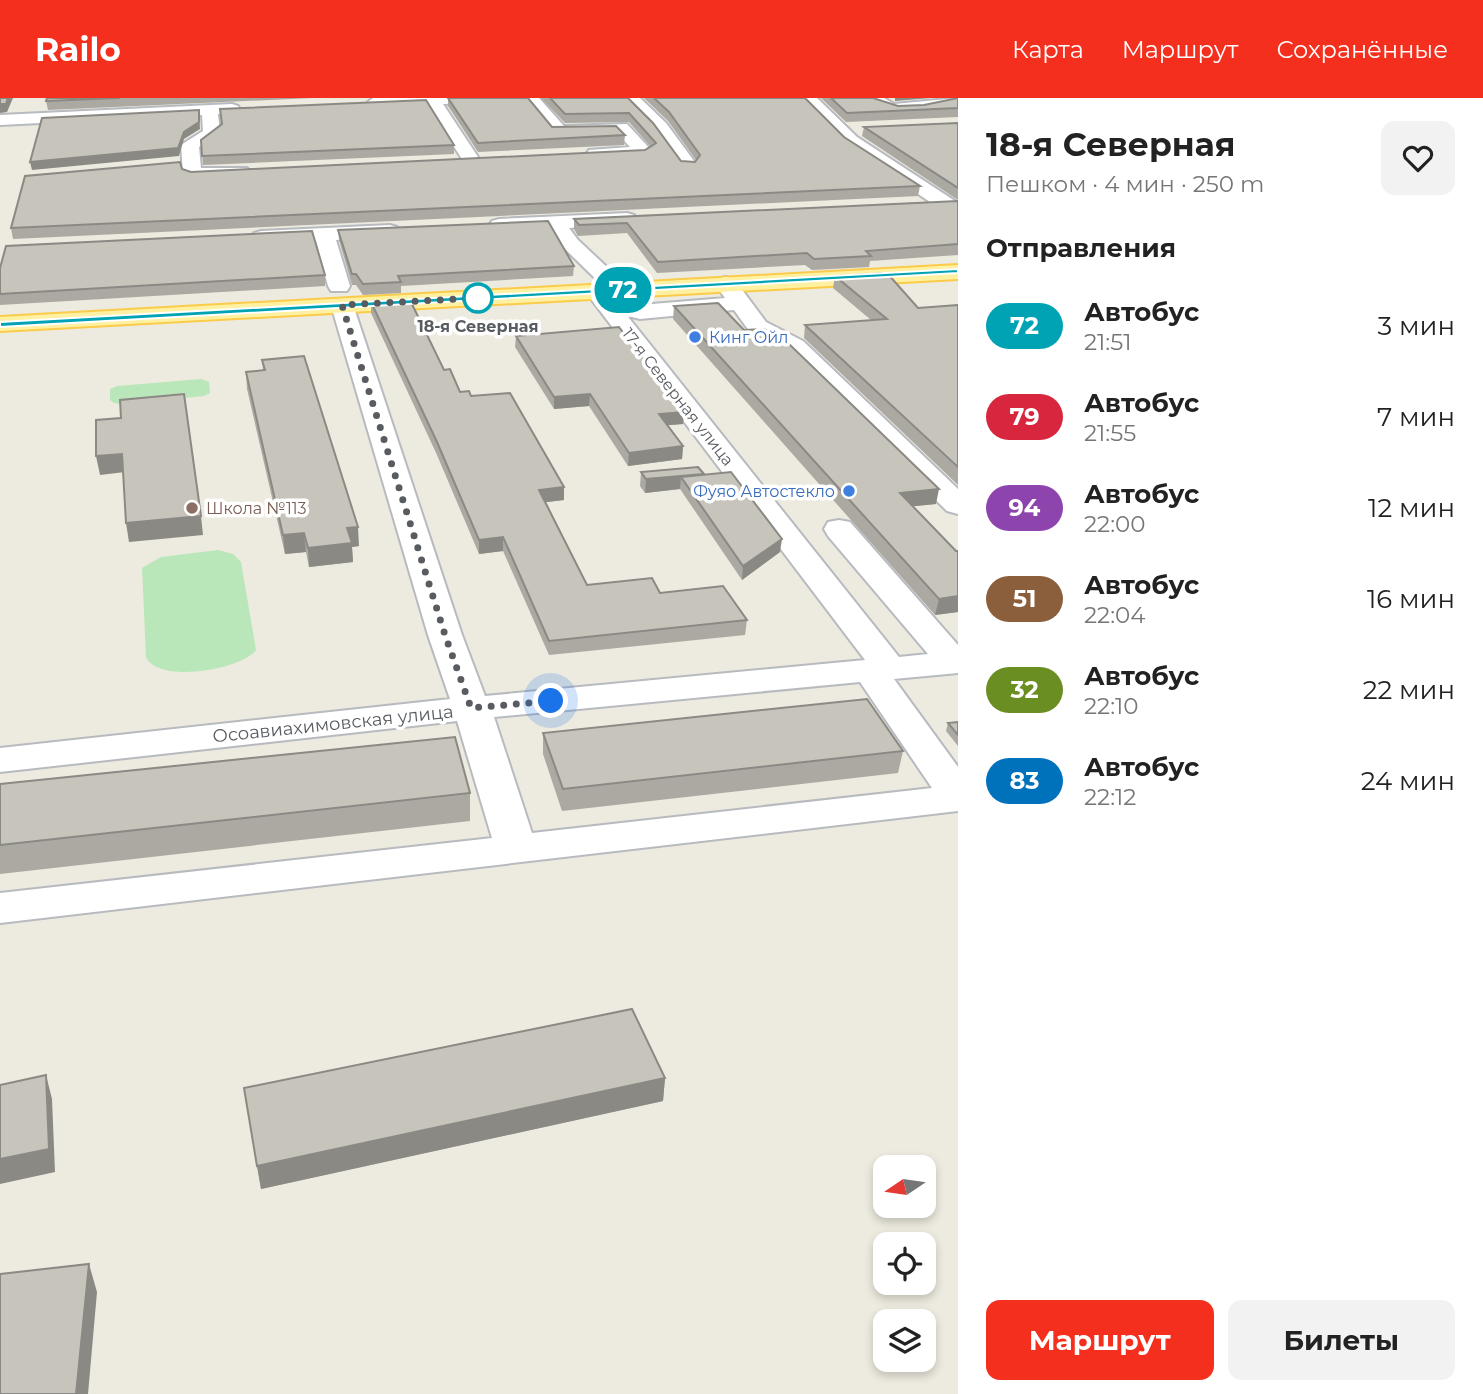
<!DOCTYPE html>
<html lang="ru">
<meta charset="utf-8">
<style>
body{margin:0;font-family:Montserrat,sans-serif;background:#f2f2f2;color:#222;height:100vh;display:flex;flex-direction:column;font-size:26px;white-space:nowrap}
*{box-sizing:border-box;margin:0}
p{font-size:23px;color:#767676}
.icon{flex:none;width:38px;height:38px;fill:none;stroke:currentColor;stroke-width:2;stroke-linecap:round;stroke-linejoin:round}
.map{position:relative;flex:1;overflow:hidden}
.drawer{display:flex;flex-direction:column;background:#fff;width:525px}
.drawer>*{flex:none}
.badge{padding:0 14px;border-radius:23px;font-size:24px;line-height:46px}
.needle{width:46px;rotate:257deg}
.tools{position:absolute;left:873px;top:1057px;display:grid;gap:14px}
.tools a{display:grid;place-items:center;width:63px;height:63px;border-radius:14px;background:#fff;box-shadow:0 4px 10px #0003;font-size:35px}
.you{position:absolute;width:35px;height:35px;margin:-18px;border:5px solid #fff;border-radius:50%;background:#1a73e8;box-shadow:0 0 0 10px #1a73e833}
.map>.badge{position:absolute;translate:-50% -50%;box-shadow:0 0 0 4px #fff}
h2{padding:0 28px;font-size:26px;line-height:63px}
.round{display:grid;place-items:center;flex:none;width:74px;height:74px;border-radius:14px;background:#f2f2f2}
.head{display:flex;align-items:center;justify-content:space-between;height:119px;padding:0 28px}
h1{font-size:33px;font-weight:700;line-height:52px}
.primary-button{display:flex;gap:14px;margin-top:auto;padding:14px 28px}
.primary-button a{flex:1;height:80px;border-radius:14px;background:#f52f1d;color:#fff;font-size:28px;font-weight:700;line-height:80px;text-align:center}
.primary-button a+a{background:#f2f2f2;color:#222}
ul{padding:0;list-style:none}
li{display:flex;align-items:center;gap:21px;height:91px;padding:0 28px}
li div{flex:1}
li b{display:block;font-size:26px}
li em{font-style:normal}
li .badge{min-width:77px;font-weight:700;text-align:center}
header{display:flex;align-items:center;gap:42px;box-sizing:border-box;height:98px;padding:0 35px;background:#f52f1d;color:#fff}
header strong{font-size:33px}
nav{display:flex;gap:38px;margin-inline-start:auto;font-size:24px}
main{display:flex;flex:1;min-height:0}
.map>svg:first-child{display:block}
.green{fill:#b9e7b9}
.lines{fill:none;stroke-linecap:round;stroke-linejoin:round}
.minor-casing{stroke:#b7babf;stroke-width:4}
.major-casing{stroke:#fbcb4a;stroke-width:4}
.minor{fill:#fff;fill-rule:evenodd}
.major{fill:#fff1a1;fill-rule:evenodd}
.wall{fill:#aba9a2}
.shaded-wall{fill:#8b8984}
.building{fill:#c7c4bc;stroke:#8b8984;stroke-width:2}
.line{fill:#00a3b4;stroke:#fff;stroke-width:2}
.walk{stroke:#585c61;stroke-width:7;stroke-dasharray:0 12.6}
.stop-dot{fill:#fff;stroke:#00a3b4;stroke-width:3.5}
.shop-dot{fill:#3f7fe0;stroke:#fff;stroke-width:2.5}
.education-dot{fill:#8d6e63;stroke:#fff;stroke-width:2.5}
.labels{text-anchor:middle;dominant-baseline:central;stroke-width:7;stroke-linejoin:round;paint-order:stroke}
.far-stop-label{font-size:16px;font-weight:bold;fill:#585c61;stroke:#fff}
.far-shop-label{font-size:16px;fill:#366cbe;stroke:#fff;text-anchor:start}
.far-street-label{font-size:16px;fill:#585c61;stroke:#fff}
.far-education-label{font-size:16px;fill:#785e54;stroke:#fff;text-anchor:start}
.street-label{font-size:18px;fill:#585c61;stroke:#fff}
</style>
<header>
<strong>Railo</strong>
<nav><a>Карта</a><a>Маршрут</a><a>Сохранённые</a></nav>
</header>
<main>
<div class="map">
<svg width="958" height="1296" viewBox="0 0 958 1296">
<rect width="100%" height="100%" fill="#edeadf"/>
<path class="green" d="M 201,281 L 209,284 L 210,295 L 204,298 L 123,306 L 114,305 L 110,302 L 110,291 L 117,288 Z
M 218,452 L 233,456 L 241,464 L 256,552 C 241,572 158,586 146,559 L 142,470 L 161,459 Z"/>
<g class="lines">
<defs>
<path id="minor" d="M 479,0 L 471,5 L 443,6 L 480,62 L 471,67 L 465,66 L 428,7 L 376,9 L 368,4 L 373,0 Z
M 523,0 L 539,0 L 564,28 L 627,26 L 653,54 L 644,59 L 589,60 L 586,56 L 589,52 L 630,49 L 617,35 L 554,37 Z
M 623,0 L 640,0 L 666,25 L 697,67 L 694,71 L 682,71 L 654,33 Z
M 799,0 L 817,0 L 857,39 L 958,105 L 958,120 L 951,118 L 845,47 Z
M 865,0 L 884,0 L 894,6 L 958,0 L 958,5 C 928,12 889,26 865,0 Z
M 232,6 L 238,8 L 240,11 L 238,14 L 218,16 L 220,35 L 199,49 L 201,70 L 247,70 L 250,74 C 242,83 191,85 183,76 L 181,47 L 203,33 L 202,17 L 0,27 L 0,17 Z
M 627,115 L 634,117 L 637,121 L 634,125 L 569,130 L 578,142 L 641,201 L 638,206 L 622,206 L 605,190 L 899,559 L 928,556 L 828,438 L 824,431 L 828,424 L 839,422 L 850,424 L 958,547 L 958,575 L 894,581 L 958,669 L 958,713 L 0,825 L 0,795 L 492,740 L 457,623 L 0,674 L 0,650 L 450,601 L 428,537 L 331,207 L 334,202 L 350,202 L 353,207 L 462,537 L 485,598 L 865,562 L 585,193 L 588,188 L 603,188 L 564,150 L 550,131 L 499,133 L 492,131 L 489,127 L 492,123 L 499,121 ZM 860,584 L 932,690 L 532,735 L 494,619 Z
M 390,127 L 397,129 L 400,133 L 397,137 L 336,142 L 350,188 L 347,193 L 331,193 L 328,188 L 316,143 L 261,145 L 254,143 L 251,139 L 254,135 L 261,133 Z
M 726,179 L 734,181 L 766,224 L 803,243 L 958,391 L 958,416 L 947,413 L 785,253 L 750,234 L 734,212 L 640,221 L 632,219 L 628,214 L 632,209 L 640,207 L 725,200 L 715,186 L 718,181 Z"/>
<path id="major" d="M 958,167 L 958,181 L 0,233 L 0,219 Z"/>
</defs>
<use href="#minor" class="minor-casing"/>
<use href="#major" class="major-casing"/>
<use href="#minor" class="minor"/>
<use href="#major" class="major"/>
</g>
<path class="wall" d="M 47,0 L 313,0 L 48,12 L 46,3 Z
M 448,0 L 552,29 L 625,37 L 624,47 L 478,54 L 448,8 Z
M 541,0 L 628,0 L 681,63 L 695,64 L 696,62 L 668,23 L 644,0 L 805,0 L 844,39 L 920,88 L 918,98 L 13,141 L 11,130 L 182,71 L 191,74 L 645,52 L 650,48 L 629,24 L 565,25 Z
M 821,0 L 873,0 L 898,8 L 924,7 L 958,0 L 958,19 L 846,24 Z
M 958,25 L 958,102 L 862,38 L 864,29 Z
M 201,42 L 454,47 L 454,56 L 203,67 Z
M 958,103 L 958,157 L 870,163 L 869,169 L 812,172 L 805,167 L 657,175 L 627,135 L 578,138 L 574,131 L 574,121 Z
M 338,132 L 574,168 L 573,178 L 401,188 L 401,195 L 363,197 L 356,187 L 352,187 L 339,142 Z
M 0,170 L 325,177 L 325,188 L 0,207 Z
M 835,178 L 918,210 L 958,207 L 958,387 L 804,240 L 805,227 L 871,222 L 833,190 Z
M 371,204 L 444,272 L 460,294 L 471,298 L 564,402 L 546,404 L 587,487 L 660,495 L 747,522 L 745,537 L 549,557 L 503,453 L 479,456 L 437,357 L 371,215 Z
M 674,208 L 744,232 L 936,406 L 913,408 L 956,453 L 958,453 L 958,514 L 935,517 L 673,221 Z
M 516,238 L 684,314 L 683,326 L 668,327 L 683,348 L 682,361 L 628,368 L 589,308 L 554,311 L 515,249 Z
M 262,262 L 359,448 L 352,449 L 353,464 L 309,469 L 306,454 L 285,456 L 247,291 L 246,274 L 263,272 Z
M 641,374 L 704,376 L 780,454 L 742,482 L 680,391 L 645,395 L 640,388 Z
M 958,624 L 958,648 L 946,633 L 948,625 Z
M 543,635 L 903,653 L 898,675 L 562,713 L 543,656 Z
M 0,686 L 470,695 L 470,723 L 0,776 Z
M 665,980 L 663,1003 L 261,1091 L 244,990 Z"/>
<path class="shaded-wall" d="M 8,0 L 13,0 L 7,14 L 0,15 L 0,6 Z
M 895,0 L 930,0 L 895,3 Z
M 199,12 L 200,31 L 184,41 L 179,58 L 32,72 L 30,64 L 184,34 Z
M 590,296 L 589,308 L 554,311 L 554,299 Z
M 684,314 L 683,326 L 658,328 L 659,316 Z
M 683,348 L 682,361 L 628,368 L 629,355 Z
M 122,356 L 125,374 L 100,377 L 96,358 Z
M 704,376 L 681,379 L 680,391 L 645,395 L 646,381 Z
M 564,389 L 564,402 L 539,405 L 539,392 Z
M 939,391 L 936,406 L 897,410 L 900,395 Z
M 201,418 L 203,437 L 129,444 L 126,425 Z
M 358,429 L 359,448 L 352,449 L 353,464 L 309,469 L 308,450 L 347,430 Z
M 304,435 L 306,454 L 285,456 L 283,437 Z
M 503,439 L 503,453 L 479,456 L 479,442 Z
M 782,441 L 780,454 L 742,482 L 743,468 Z
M 958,498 L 958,514 L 935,517 L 939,501 Z
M 46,977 L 52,1001 L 55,1074 L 0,1086 L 0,1061 Z
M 665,980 L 663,1003 L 261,1091 L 257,1068 Z
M 89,1166 L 97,1194 L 88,1296 L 76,1296 Z"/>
<path class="building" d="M 0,0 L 8,0 L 6,6 L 0,6 Z
M 47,0 L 120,0 L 46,3 Z
M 448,0 L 528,0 L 552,29 L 616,28 L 625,37 L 478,45 Z
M 550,0 L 628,0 L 653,25 L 681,63 L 695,64 L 700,57 L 669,14 L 654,0 L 805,0 L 844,39 L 920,88 L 11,130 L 25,78 L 180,64 L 182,71 L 191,74 L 645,52 L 656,45 L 629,15 L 565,16 Z
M 831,0 L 873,0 L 898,8 L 924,7 L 958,0 L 958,10 L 847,15 Z
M 426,2 L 454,47 L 202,58 L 201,42 L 222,26 L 220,11 Z
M 199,12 L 199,24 L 184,34 L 178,50 L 30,64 L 42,20 Z
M 958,25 L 958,90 L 864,29 Z
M 958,103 L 958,146 L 866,153 L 871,158 L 814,161 L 807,155 L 658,164 L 627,125 L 579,127 L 574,121 Z
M 548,123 L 574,168 L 398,178 L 401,184 L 363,186 L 356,176 L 352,176 L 338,132 Z
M 312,133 L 325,177 L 0,196 L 0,170 L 6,148 Z
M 887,175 L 918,210 L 958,207 L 958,369 L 805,227 L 887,221 L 835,178 Z
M 410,202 L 444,272 L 450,271 L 460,294 L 469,293 L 471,298 L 510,295 L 564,389 L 539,392 L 587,487 L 652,480 L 660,495 L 723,488 L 747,522 L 549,543 L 503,439 L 479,442 L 437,344 L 371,204 Z
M 718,205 L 744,232 L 764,231 L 785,242 L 939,391 L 900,395 L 956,453 L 958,453 L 958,498 L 939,501 L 674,208 Z
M 619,229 L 684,314 L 659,316 L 683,348 L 629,355 L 590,296 L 554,299 L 516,238 Z
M 304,258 L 358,429 L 347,430 L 352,445 L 308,450 L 304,435 L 283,437 L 246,274 L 265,272 L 262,262 Z
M 184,296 L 201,418 L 126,425 L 122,356 L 96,358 L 96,322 L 121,320 L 120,302 Z
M 698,369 L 704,376 L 646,381 L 641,374 Z
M 731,374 L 782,441 L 743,468 L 681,379 Z
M 867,601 L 903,653 L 563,691 L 543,635 Z
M 958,624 L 958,637 L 948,625 Z
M 455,639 L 470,695 L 0,747 L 0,686 Z
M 632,911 L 665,980 L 257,1068 L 244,990 Z
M 46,977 L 49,1051 L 0,1061 L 0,987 Z
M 89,1166 L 76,1296 L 0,1296 L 0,1176 Z"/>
<path class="line" d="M 958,171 L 958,175 L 0,229 L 0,224 Z"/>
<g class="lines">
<path class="walk" d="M 478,200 L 342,207 L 445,537 L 471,610 L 551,603"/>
</g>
<circle class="stop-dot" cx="478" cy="200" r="14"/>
<g class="shop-dot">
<circle cx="695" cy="239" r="7"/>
<circle cx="849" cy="393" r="7"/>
</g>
<circle class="education-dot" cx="192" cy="410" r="7"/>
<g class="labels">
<g class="far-stop-label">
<text x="478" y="228">18-я Северная</text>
</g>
<g class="far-shop-label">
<text x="709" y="239">Кинг Ойл</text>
<text x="835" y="393" text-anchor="end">Фуяо Автостекло</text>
</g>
<g class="far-street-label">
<text transform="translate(678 299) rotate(52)">17-я Северная улица</text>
</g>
<g class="far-education-label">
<text x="206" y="410">Школа №113</text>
</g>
<g class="street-label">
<text transform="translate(333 626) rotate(-6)">Осоавиахимовская улица</text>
</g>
</g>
</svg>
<div class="tools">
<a><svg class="needle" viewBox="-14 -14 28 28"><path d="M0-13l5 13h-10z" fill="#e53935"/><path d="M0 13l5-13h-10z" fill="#767676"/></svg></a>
<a><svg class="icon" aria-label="locate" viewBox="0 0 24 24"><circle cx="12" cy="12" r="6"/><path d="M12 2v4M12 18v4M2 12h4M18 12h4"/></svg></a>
<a><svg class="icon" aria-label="layers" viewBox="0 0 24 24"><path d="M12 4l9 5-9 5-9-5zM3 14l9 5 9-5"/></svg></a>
</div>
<div class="you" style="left:551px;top:603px"></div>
<b class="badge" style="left:623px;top:192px;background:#00a3b4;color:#fff">72</b>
</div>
<section class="drawer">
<div class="head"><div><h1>18-я Северная</h1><p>Пешком · 4 мин · 250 m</p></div><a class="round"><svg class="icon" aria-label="heart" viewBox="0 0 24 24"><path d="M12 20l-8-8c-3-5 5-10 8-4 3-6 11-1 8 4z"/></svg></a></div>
<h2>Отправления</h2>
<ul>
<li><span class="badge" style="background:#00a3b4;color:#fff">72</span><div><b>Автобус</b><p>21:51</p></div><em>3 мин</em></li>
<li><span class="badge" style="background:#d7263d;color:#fff">79</span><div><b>Автобус</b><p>21:55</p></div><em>7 мин</em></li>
<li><span class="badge" style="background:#8e44ad;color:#fff">94</span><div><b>Автобус</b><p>22:00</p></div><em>12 мин</em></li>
<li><span class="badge" style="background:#8b5e3c;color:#fff">51</span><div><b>Автобус</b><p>22:04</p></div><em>16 мин</em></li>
<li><span class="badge" style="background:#6b8e23;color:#fff">32</span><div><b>Автобус</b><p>22:10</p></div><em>22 мин</em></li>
<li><span class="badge" style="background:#0072bc;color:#fff">83</span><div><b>Автобус</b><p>22:12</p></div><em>24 мин</em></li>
</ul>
<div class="primary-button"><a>Маршрут</a><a>Билеты</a></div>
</section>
</main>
